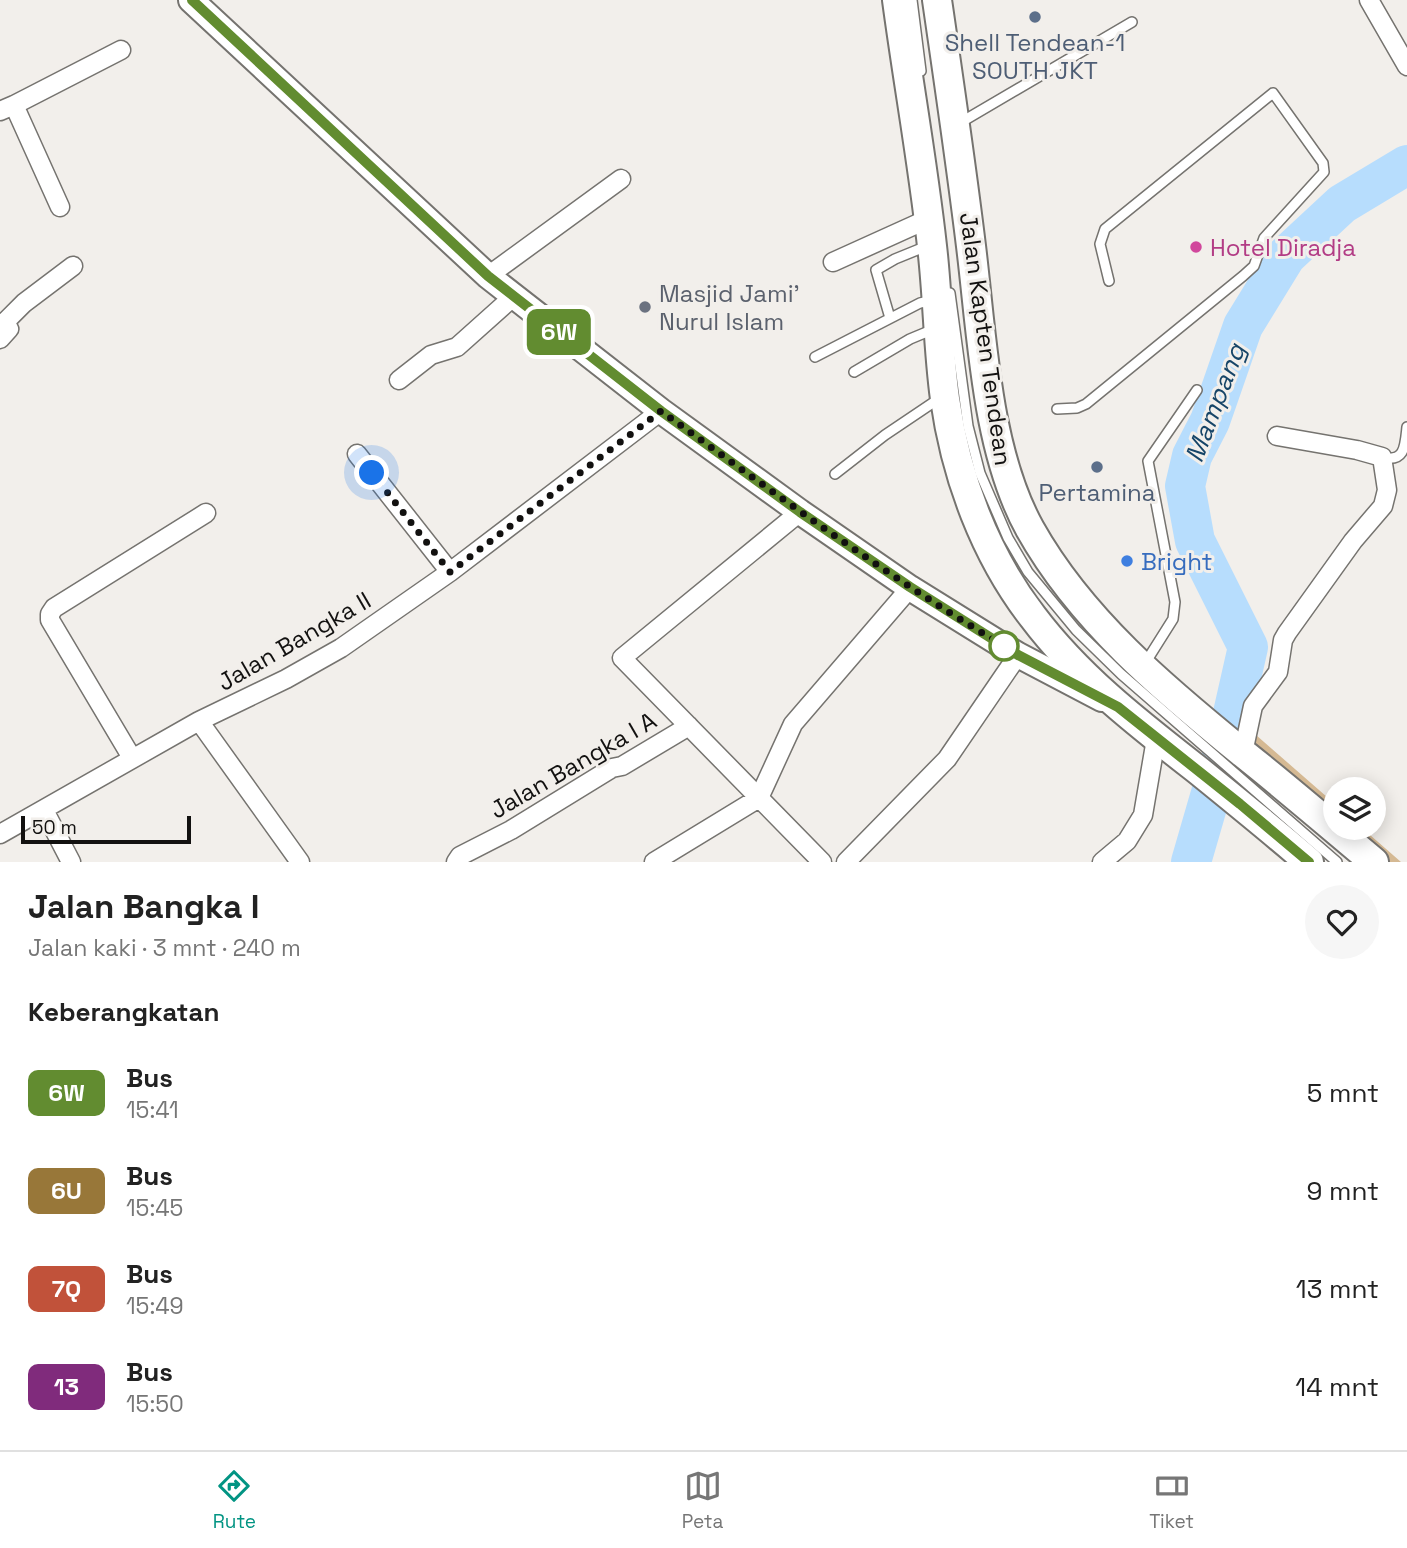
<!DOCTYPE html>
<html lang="id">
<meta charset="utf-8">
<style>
body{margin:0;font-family:"Space Grotesk",sans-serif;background:#f6f6f6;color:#222;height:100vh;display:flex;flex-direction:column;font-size:26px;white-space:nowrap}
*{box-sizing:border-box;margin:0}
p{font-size:23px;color:#767676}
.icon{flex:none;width:38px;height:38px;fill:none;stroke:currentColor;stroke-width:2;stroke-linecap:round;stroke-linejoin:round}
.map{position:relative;height:862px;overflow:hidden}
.details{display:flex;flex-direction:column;background:#fff;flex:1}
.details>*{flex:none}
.badge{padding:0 14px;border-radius:10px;font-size:24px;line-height:46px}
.tools{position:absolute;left:1323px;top:777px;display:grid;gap:14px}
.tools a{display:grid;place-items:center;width:63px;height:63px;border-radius:50%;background:#fff;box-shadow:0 4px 18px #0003;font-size:35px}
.scale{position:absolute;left:21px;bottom:18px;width:170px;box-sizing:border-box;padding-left:7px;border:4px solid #121110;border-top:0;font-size:19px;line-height:24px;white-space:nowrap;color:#121110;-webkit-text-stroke:5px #f2efeb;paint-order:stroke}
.you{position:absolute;width:35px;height:35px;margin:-18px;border:5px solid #fff;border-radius:50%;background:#1a73e8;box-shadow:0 0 0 10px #1a73e833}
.map>.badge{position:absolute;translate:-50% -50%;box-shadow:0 0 0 4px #fff}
h2{padding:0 28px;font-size:26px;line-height:63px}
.round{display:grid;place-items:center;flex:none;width:74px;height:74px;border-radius:37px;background:#f6f6f6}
.overview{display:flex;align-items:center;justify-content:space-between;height:119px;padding:0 28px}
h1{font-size:33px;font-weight:700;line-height:52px}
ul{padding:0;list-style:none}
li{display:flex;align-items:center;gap:21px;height:98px;padding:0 28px}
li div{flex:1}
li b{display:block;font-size:26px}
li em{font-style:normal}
li .badge{min-width:77px;font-weight:700;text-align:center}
.tabs{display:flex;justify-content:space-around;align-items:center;height:98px;border-top:2px solid #e0e0e0;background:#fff;font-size:19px;color:#767676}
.tabs a{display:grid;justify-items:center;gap:4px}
.tabs .selected{color:#029483}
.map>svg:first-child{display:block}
.green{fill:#d5b993}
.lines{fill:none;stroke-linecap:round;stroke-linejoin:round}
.river{stroke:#b7ddfd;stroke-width:40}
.lane-casing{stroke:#75736f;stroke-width:12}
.street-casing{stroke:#75736f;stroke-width:21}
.secondary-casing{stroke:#75736f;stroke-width:28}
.primary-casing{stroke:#75736f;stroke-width:32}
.lane{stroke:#fff;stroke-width:9}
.street{stroke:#fff;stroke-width:18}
.secondary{stroke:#fff;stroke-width:24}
.primary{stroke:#fff;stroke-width:28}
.line-casing{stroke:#fff;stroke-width:16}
.line{stroke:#628c30;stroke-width:10}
.walk{stroke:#121110;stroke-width:7;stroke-dasharray:0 12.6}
.service-dot{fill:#5c6f8a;stroke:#f2efeb;stroke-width:2.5}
.hotel-dot{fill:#d1479c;stroke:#f2efeb;stroke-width:2.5}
.worship-dot{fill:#6b7280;stroke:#f2efeb;stroke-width:2.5}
.shop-dot{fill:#3f7fe0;stroke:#f2efeb;stroke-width:2.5}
.stop-dot{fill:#fff;stroke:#628c30;stroke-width:3.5}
.labels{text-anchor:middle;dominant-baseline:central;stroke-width:6;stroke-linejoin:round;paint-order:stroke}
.service-label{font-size:24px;fill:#4e5e75;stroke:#f2efeb}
.hotel-label{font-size:24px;fill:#b23c85;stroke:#f2efeb;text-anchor:start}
.worship-label{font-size:24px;fill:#5b616d;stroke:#f2efeb;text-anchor:start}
.street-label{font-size:24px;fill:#121110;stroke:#f2efeb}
.shop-label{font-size:24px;fill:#366cbe;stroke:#f2efeb;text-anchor:start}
.water-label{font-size:26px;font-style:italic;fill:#164568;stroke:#f2efeb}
</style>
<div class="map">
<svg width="1407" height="862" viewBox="0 0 1407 862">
<rect width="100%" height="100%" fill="#f2efeb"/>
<path class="green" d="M 1248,728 L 1335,804 L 1335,828 L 1362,828 L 1401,862 L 1374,862 L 1243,753 Z"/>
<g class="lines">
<path class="river" d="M 1191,862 L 1229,731 L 1248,647 L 1195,541 L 1185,486 L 1192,456 L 1210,421 L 1243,326 L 1286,256 L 1342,204 L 1407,165"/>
<defs>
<path id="lane" d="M 912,0 L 921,71
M 958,124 L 1132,22
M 950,293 L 968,426 L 980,473 L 1008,538 L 1028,572 L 1076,630 L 1121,674 L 1337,862
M 890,318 L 876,270 L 895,259 L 927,246
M 815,357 L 920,303 L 933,300
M 854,372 L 910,339 L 934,329
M 1057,409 L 1077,408 L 1086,404 L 1243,276 L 1254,266 L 1264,238 L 1324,172 L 1323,163 L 1273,93 L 1105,229 L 1100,244 L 1109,281
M 1382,457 C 1405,463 1405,446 1407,427
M 835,474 L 885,435 L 940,398
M 1144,665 L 1173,619 L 1175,602 L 1148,461 L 1197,390"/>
<path id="street" d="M 1369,0 L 1407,66
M 14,105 L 121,50
M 0,111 L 14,105 L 60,207
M 833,262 L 928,219
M 488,276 L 621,179
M 0,339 L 9,329 L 5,322 L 24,303 L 73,266
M 399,380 L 431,355 L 457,347 L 514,296
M 357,454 L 450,572
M 800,512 L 622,658 L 822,862
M 199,721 L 300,862
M 1243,753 L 1253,706 L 1278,672 L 1283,640 L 1287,633 L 1353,541 L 1383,506 L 1387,490 L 1382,457 L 1357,450 L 1277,436
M 132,758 L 50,620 L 50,614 L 54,608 L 206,513
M 44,810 L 71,862
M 0,834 L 199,721 L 286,679 L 341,648 L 450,572 L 661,411
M 456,862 L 460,856 L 511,830 L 612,768 L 622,766 L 689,726
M 654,862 L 759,798 L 793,724 L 910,588
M 846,862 L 947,759 L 1018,655
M 1102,862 L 1127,841 L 1143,815 L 1156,739"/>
<path id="secondary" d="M 191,0 L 488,276 L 661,411 L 800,512 L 910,588 L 1018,655 L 1102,699"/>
<path id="primary" d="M 897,0 C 908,82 923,164 932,246 C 938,297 938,348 945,399 C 956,477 985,555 1033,617 C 1079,678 1139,724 1199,771 C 1236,801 1273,831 1309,862
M 937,0 C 949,82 961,164 971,246 C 982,335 986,450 1030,529 C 1081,620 1164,689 1244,754 C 1288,789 1331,826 1374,862"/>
</defs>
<use href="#lane" class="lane-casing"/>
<use href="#street" class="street-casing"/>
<use href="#secondary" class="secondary-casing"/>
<use href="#primary" class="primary-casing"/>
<use href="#lane" class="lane"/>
<use href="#street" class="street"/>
<use href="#secondary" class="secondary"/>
<use href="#primary" class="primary"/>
</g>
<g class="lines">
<defs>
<path id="line" d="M 192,0 L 488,276 L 661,411 L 800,512 L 910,587 L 1018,655 L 1118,707 L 1240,804 L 1309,862"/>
</defs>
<use href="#line" class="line-casing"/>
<use href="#line" class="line"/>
<path class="walk" d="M 372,473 L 450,572 L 661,411 C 773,492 885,575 1004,646"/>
</g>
<g class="service-dot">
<circle cx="1035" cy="17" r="7"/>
<circle cx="1097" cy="467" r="7"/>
</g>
<circle class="hotel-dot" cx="1196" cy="247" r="7"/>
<circle class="worship-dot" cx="645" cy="307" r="7"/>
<circle class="shop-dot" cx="1127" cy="561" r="7"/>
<circle class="stop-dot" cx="1004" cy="646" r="14"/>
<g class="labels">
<g class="service-label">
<text x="1035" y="42">Shell Tendean-1<tspan x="1035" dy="28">SOUTH JKT</tspan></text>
<text x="1097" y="492">Pertamina</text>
</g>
<g class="hotel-label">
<text x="1210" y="247">Hotel Diradja</text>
</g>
<g class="worship-label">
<text x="659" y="293">Masjid Jami'<tspan x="659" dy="28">Nurul Islam</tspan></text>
</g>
<g class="street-label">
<text transform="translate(986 339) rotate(82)">Jalan Kapten Tendean</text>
<text transform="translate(294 641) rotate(-30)">Jalan Bangka II</text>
<text transform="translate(573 765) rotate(-30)">Jalan Bangka I A</text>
</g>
<g class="shop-label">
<text x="1141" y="561">Bright</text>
</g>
<g class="water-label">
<text transform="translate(1215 403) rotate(-69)">Mampang</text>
</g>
</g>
</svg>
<div class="tools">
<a><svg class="icon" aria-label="layers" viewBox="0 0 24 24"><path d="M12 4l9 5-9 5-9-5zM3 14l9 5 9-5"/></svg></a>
</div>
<div class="scale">50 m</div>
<div class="you" style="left:372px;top:473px"></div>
<b class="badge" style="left:559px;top:332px;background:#628c30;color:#fff">6W</b>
</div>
<section class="details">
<div class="overview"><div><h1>Jalan Bangka I</h1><p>Jalan kaki · 3 mnt · 240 m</p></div><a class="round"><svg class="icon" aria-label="heart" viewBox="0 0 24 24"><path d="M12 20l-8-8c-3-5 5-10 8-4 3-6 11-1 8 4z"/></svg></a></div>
<h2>Keberangkatan</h2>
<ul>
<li><span class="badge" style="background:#628c30;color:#fff">6W</span><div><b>Bus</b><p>15:41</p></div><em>5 mnt</em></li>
<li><span class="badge" style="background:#987739;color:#fff">6U</span><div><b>Bus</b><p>15:45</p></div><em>9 mnt</em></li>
<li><span class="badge" style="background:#c1523a;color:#fff">7Q</span><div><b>Bus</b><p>15:49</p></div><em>13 mnt</em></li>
<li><span class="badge" style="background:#802b7c;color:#fff">13</span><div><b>Bus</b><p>15:50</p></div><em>14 mnt</em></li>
</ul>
</section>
<nav class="tabs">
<a class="selected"><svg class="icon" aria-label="directions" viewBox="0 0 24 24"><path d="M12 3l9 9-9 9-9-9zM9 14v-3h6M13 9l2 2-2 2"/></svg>Rute</a>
<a><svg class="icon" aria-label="map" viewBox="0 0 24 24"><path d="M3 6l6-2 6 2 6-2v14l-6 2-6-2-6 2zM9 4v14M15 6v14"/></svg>Peta</a>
<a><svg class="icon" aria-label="tickets" viewBox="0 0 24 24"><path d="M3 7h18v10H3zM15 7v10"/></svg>Tiket</a>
</nav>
